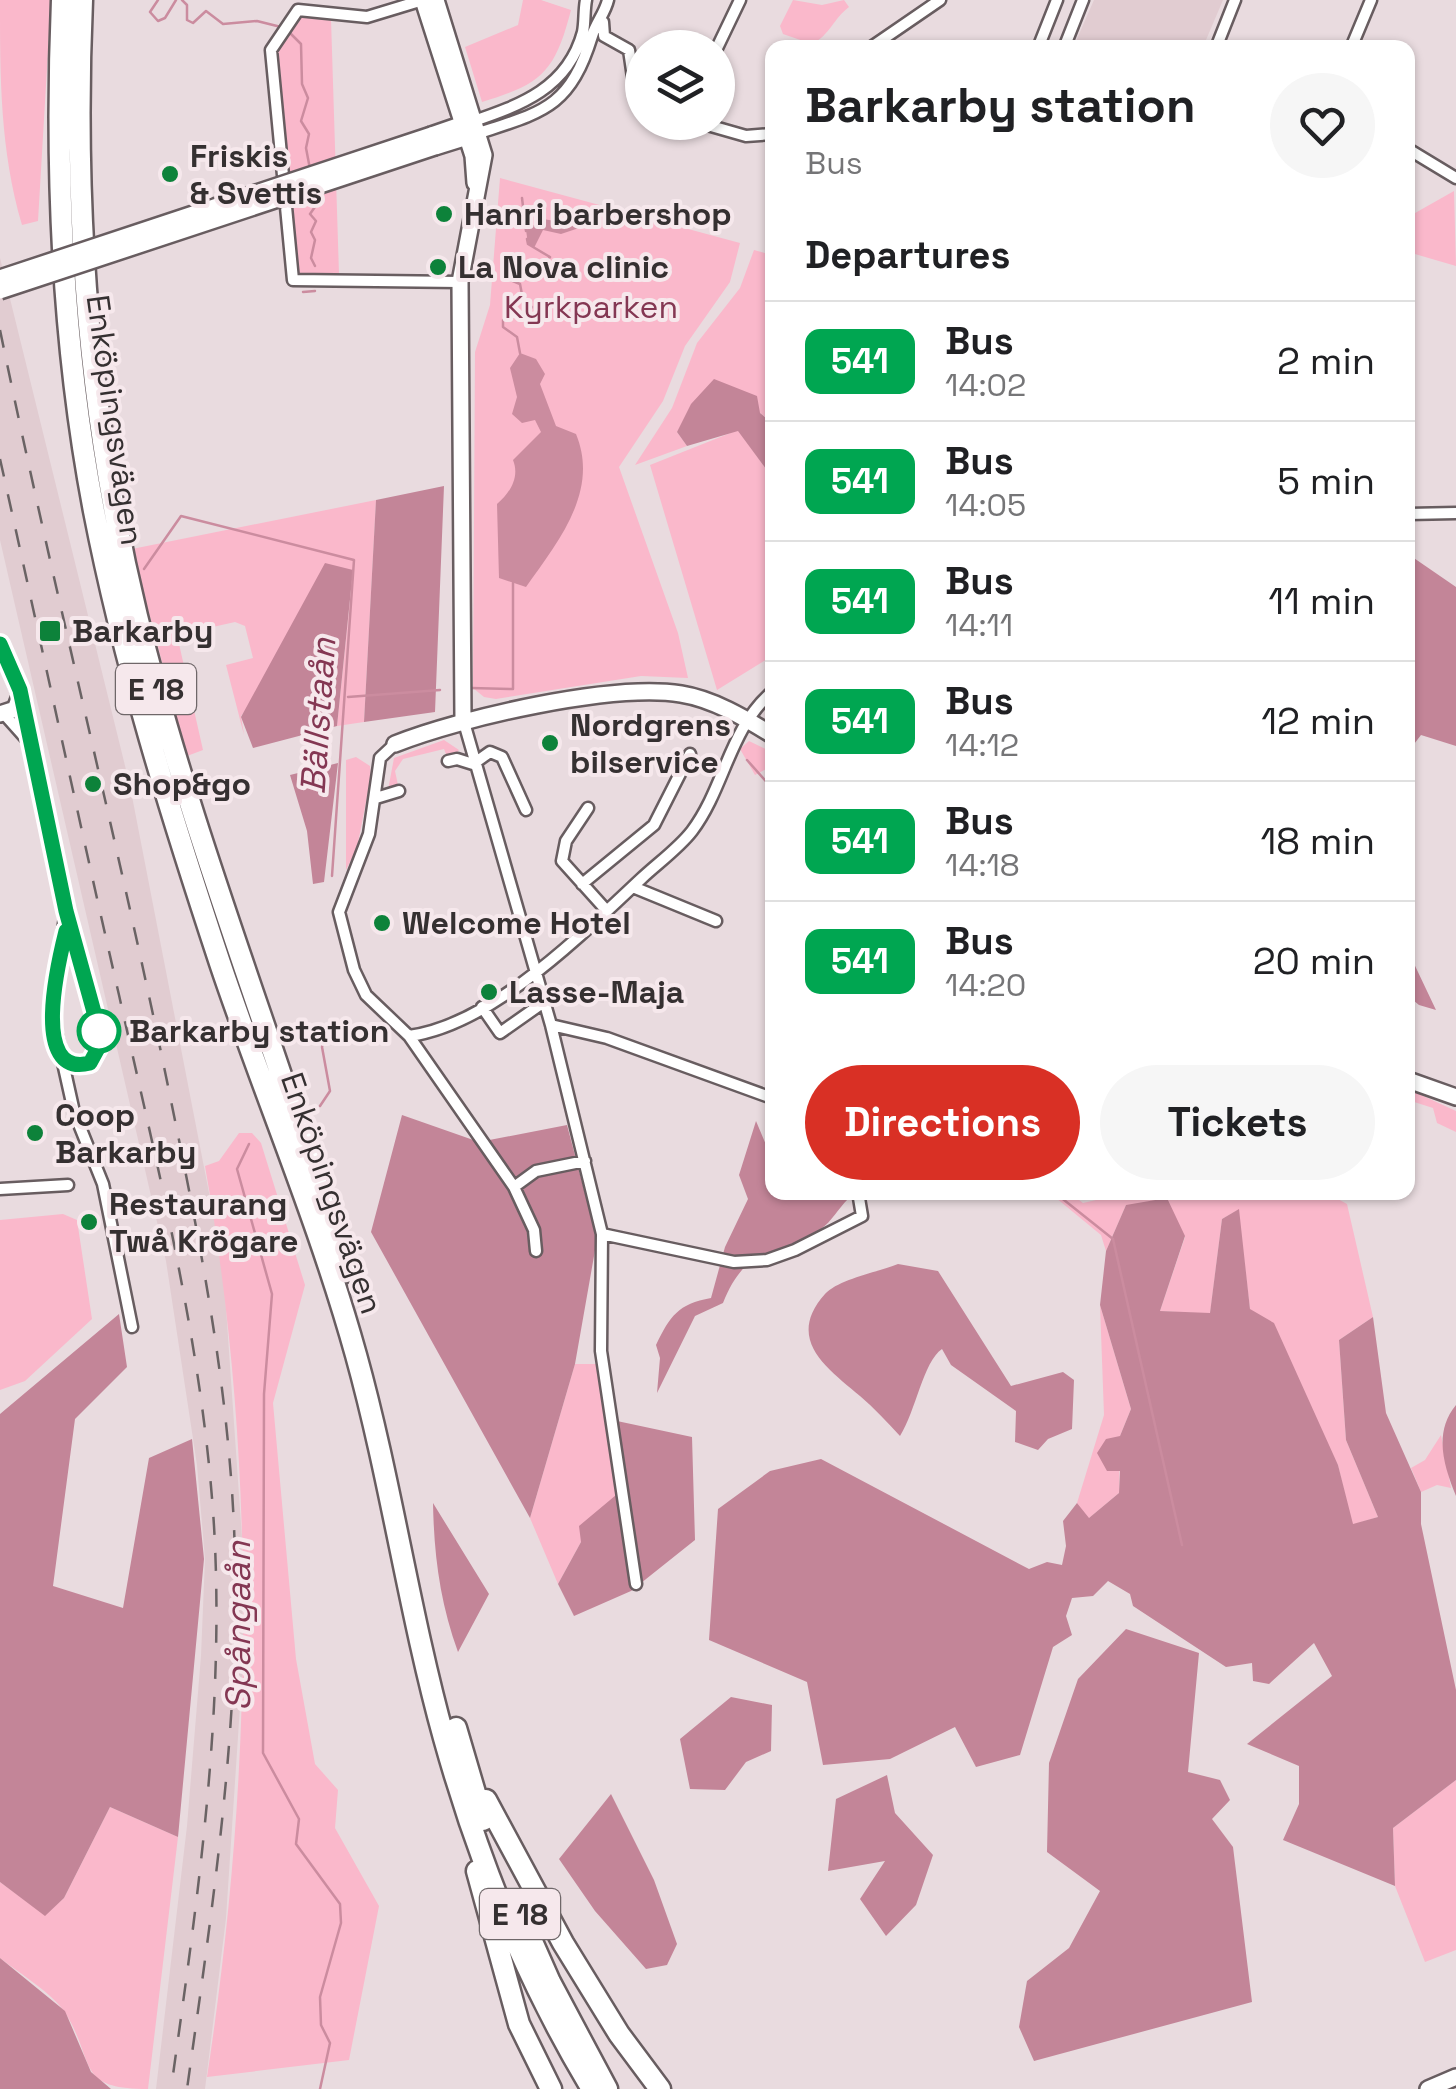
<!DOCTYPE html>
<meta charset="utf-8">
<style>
body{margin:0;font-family:"Space Grotesk",sans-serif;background:#f6f6f6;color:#202124;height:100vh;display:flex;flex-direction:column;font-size:38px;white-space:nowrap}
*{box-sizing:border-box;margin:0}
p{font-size:32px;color:#757577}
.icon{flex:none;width:55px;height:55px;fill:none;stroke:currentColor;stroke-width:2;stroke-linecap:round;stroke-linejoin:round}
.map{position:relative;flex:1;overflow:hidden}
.details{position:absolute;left:765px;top:40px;width:650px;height:1160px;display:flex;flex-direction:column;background:#fff;border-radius:20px;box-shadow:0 2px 8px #0004}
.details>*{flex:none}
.badge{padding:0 20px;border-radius:15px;font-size:35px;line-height:65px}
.fabs{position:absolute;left:625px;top:30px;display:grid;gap:20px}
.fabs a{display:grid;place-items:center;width:110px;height:110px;border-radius:50%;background:#fff;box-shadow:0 2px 8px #0004;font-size:50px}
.map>.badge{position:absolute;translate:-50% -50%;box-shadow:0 0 0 5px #fff}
h2{padding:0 40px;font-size:38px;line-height:90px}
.round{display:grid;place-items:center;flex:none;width:105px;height:105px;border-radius:52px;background:#f6f6f6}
.head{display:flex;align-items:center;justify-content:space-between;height:170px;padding:0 40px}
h1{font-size:48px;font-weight:600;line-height:75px}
.action{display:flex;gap:20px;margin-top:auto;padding:20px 40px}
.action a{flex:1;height:115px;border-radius:60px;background:#d93025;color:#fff;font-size:40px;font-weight:600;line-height:115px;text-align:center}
.action a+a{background:#f6f6f6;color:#202124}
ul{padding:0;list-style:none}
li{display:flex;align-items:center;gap:30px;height:120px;padding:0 40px;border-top:2px solid #e0e0e0}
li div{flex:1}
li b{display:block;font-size:38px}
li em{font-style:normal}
li .badge{min-width:110px;font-weight:700;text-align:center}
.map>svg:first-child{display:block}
.built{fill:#e1ccd1}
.green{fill:#fab8cb}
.forest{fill:#c38598}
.water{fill:#cb8c9f}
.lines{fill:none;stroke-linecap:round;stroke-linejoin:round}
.stream{stroke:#cb8c9f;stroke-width:2.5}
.street-casing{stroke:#685d60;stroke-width:15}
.secondary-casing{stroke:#685d60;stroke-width:20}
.highway-casing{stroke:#685d60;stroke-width:25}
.street{stroke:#fff;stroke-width:10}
.secondary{stroke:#fff;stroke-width:15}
.highway{stroke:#fff;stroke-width:20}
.rail{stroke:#6a6364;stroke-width:2.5;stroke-dasharray:18 18;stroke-linecap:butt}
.secondary-bridge-casing{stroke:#685d60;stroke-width:20;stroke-linecap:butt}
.secondary-bridge{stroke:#fff;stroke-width:15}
.line-casing{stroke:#fff;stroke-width:22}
.line{stroke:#00a651;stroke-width:15}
.poi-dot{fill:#0d823a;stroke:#f6e8ec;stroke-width:4}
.stop-dot{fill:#fff;stroke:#00a651;stroke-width:5}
.labels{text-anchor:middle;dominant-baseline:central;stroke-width:8;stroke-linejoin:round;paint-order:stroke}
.shield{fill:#f6e8ec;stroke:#6f6769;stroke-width:2.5}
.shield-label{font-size:30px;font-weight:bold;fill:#353031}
.poi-label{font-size:32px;font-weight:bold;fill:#353031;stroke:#f6e8ec;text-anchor:start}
.park-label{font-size:32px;fill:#843753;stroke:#f6e8ec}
.street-label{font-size:32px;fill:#353031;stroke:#f6e8ec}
.stop-label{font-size:32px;font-weight:bold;fill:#353031;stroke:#f6e8ec;text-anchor:start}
.water-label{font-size:35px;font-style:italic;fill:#843753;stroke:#f6e8ec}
</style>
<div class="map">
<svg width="1456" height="2089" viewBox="0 0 1456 2089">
<rect width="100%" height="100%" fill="#e9dbdf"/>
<path class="built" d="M 1094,0 L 1223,0 L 1203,47 L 1073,48 Z
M 0,258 L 130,786 L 223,1265 L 242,1538 L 243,1661 L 226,1918 L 205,2089 L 156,2089 L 187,1826 L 201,1656 L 205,1559 L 197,1465 L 166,1261 L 0,540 Z"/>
<path class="green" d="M 0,0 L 51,0 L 38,221 L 22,225 C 0,150 0,77 0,0 Z
M 523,0 L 541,0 L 571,10 C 555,72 542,84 482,102 L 465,47 L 518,25 Z
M 793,0 L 822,5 L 844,0 L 849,7 C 834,18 829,36 812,44 L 783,34 L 780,26 Z
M 302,12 L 331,19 L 339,274 L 298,274 L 273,53 Z
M 500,178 L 740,243 L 730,282 L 685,346 L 663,401 L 619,467 L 678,633 L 688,678 L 641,676 L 496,699 L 484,697 L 473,688 L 475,352 L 490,305 Z
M 1454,191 L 1456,266 L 1408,252 L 1408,217 Z
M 754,250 L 772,255 L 772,423 L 760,413 L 677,432 L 687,446 L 635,465 L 672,408 L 697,343 L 740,288 Z
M 738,430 L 772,477 L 772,656 L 717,690 L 650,465 Z
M 376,500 L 364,722 L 337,726 L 353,571 L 241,716 L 244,735 L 226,665 L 253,658 L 245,626 L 235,622 L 177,635 L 203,750 L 187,756 L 132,549 Z
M 444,740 L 459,750 L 454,756 L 447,757 L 444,749 L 403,759 L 395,771 L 398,785 L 388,790 L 394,758 Z
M 749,741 L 772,752 L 772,766 L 755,775 L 740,749 Z
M 356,757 L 370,766 L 371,776 L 357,848 L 346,870 L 346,760 Z
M 1408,1089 L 1456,1111 L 1456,1132 L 1437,1123 L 1433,1108 L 1408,1100 Z
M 239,1133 L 252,1133 L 261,1143 L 305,1285 L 273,1403 L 296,1659 L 315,1764 L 338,1790 L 335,1828 L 379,1906 L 349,2060 L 207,2077 C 253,1777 258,1465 205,1166 L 219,1161 Z
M 1131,1192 L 1325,1192 L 1347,1204 L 1373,1317 L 1339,1340 L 1346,1440 L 1378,1517 L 1352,1525 L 1338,1465 L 1250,1309 L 1238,1210 L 1222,1219 L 1210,1314 L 1160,1311 L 1185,1237 L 1126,1205 L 1106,1251 L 1101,1235 L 1050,1193 L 1070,1193 L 1083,1203 Z
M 63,1214 L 77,1220 L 92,1319 L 25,1381 L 0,1390 L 0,1220 Z
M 1100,1305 L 1131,1409 L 1120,1436 L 1119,1493 L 1088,1519 L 1077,1503 L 1104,1415 Z
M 575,1364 L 598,1364 L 620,1491 L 581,1542 L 558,1584 L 530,1518 Z
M 1441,1435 L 1451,1488 L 1437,1485 L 1421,1492 L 1411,1468 L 1425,1460 Z
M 1456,1780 L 1456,1950 L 1425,1962 L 1395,1886 L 1393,1828 Z
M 110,1807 L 178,1837 L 148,2089 C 75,2089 96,2063 66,2014 C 53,1993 20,1974 0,1958 L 0,1882 L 45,1915 L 64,1898 Z"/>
<path class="forest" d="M 714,379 L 757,396 L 760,413 L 772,423 L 772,477 L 738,431 L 687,446 L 677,432 L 691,404 Z
M 444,486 L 435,712 L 364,722 L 376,500 Z
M 1408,554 L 1456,587 L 1456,746 L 1421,735 L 1408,752 Z
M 325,563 L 353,570 L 337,726 L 253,748 L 241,717 Z
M 338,763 L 324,882 L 313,884 L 307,831 L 290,775 Z
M 1408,951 L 1436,1010 L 1419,1005 L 1408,996 Z
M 402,1115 L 479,1142 L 567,1125 L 597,1239 L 575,1364 L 530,1518 L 371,1232 Z
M 756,1121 L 772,1159 L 772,1192 L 846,1193 L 848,1199 C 839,1208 831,1222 821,1229 C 779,1261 749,1238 723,1303 L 695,1316 L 657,1393 L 660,1358 L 656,1345 C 670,1316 678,1304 711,1298 L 725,1247 L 748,1199 L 739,1175 Z
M 1167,1198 L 1185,1236 L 1160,1311 L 1210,1313 L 1222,1219 L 1239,1209 L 1250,1309 L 1274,1323 L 1338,1465 L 1353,1524 L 1378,1517 L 1346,1440 L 1339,1340 L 1373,1317 L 1386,1413 L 1421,1492 L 1421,1524 L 1456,1690 L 1456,1780 L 1393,1828 L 1395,1886 L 1283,1840 L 1299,1804 L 1299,1766 L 1247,1744 L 1332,1676 L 1314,1643 L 1269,1684 L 1253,1681 L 1252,1663 L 1226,1667 L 1133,1606 L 1130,1594 L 1108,1581 L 1093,1596 L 1072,1598 L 1066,1616 L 1072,1635 L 1053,1647 L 1020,1755 L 976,1767 L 955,1727 L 890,1759 L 823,1765 L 807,1682 L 709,1640 L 718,1509 L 770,1471 L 821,1459 L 1029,1569 L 1047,1562 L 1062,1565 L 1066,1546 L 1063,1521 L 1077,1503 L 1089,1518 L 1119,1493 L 1120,1471 L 1107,1471 L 1097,1453 L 1106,1439 L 1120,1436 L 1131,1409 L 1100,1305 L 1106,1251 L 1126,1205 Z
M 898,1264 L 938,1271 L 1011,1386 L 1063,1372 L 1074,1380 L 1072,1429 L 1048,1439 L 1038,1450 L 1015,1442 L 1016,1411 L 951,1365 L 942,1349 C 923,1362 916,1411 900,1436 C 887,1422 874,1408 860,1396 C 829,1369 784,1340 825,1294 C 839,1279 878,1272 898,1264 Z
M 119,1314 L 127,1367 L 75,1419 L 53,1586 L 123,1608 L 149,1458 L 192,1439 L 204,1559 L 178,1837 L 110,1807 L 64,1898 L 45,1916 L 0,1882 L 0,1414 Z
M 1456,1405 L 1456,1496 C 1444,1466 1433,1433 1456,1405 Z
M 617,1421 L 692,1437 L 695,1540 L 631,1591 L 574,1616 L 558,1584 L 581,1542 L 579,1526 L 628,1485 Z
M 433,1503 L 489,1594 L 458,1652 C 440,1602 434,1556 433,1503 Z
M 1126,1629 L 1199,1653 L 1188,1772 L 1220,1780 L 1230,1800 L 1212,1819 L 1233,1847 L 1252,2002 L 1034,2061 L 1019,2027 L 1027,1981 L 1069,1948 L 1100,1891 L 1047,1852 L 1049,1763 L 1078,1679 Z
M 731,1697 L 772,1705 L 771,1751 L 746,1762 L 725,1790 L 690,1789 L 680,1739 Z
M 887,1775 L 895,1813 L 933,1855 L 916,1905 L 886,1936 L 860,1899 L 885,1861 L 828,1871 L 836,1799 Z
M 611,1794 L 654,1880 L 677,1944 L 667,1965 L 646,1969 L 595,1911 L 559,1859 Z
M 0,1958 L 65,2011 L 91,2072 L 111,2089 L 0,2089 Z"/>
<path class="water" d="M 543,219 L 567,223 L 582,220 L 588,225 L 561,234 L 543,230 L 534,248 L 528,244 L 526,230 Z
M 520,353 L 536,359 L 545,374 L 540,384 L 556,426 L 576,434 C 600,492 557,543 526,587 L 499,578 L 497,504 C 510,493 520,477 513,460 L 541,432 L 535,420 L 522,423 L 512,414 L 517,397 L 510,368 Z"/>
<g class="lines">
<path class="stream" d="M 158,0 L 150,12 L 158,21 L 165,18 L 176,0
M 182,0 L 187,5 L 187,20 L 193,23 L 206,11 L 223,24 L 257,21 L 281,27
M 288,31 L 301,44 L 302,84 L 308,98 L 301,121 L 309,134 L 306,148 L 310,169
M 314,192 L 317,204 L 310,214 L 316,221 L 311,232 L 315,240 L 311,258 L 315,266
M 522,198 L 526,231
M 303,292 L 315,291
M 520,353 L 517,337 L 503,327 L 503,320 L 510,316 L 524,319 L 532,307 L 523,300 L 520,284 L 505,278 L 505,268 L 515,262 L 541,269 L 550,257 L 528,244 L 527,239
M 144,569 L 181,516 L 354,560 L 332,876
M 471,688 L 513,689 L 513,583
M 348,697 L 440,690
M 747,760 L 772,788
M 320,1106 L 330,1091 L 322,1047 L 325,1036
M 249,1144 L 237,1169 L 272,1294 L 264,1394 L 263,1753 L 299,1819 L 296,1844 L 340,1904 L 341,1923 L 320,1997 L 321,2025 L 330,2043 L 320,2089
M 1054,1192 L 1113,1239 L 1182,1545"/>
<defs>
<path id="street" d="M 423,0 L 367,17 L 298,10 L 271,50 L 293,280 L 460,282
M 603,22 L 604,36 L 629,50 L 635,91 L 642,102
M 717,48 L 740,0
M 870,48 L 940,0
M 1038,48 L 1057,0
M 1064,48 L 1083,0
M 1216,48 L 1235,0
M 1351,48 L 1371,0
M 471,122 C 521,105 568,88 583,32 C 585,22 584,10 586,0
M 697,122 L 746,136 L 772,134
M 473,135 C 542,112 569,110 592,36 C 596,23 605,13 608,0
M 1408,149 L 1456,178
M 1408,514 L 1456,513
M 20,702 L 66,911 L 51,1009 L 74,1112 L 103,1184 L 132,1327
M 4,714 L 29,742
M 463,719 L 551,1025 L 602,1234 L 601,1351 L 636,1584
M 395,744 L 380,758 L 369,834 L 339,912 L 354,970 L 366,995 L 409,1036 L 514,1187 L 536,1171 L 585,1161
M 448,761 L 457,759 L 473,764
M 473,764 L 490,752 L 502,757 L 526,810
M 376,798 L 399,791
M 588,808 L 566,841 L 562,861 L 607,911
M 582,884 L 654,825 L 690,754
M 633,887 L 716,921
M 482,1007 L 500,1033 L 544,1002
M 551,1025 L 607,1038 L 772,1098
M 409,1036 C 492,1025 582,934 642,878 C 658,863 679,848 692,831 C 725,787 729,729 772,692
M 514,1187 L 534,1230 L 536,1251
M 0,1189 L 68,1185
M 602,1234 L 734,1262 L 767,1260 L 795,1250 L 862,1216 L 858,1192"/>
<path id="secondary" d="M 423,0 L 473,156 L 475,183
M 436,0 L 484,155 L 460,282 L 463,719
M 431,135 L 463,124
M 435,147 L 467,137
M 0,644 L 21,694 L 15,709 L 0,714
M 395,744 C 460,718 612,683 681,694 C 713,699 745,718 772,735
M 1408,1080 L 1456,1097
M 1428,2089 L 1456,2077"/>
<path id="highway" d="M 62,0 C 55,169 62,344 94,511 C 124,665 171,815 220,963 C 264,1094 319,1222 356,1355 C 391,1481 409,1612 444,1738 C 478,1860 526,1980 592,2089
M 82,0 C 73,206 88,415 137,616 C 192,839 279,1053 345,1272
M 456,1728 L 483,1820
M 486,1800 L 563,1943 L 619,2034 L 660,2089
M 477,1871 L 519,2024 L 551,2089
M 515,1903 L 550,1982 L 607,2089"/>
</defs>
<use href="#street" class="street-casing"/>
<use href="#secondary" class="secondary-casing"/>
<use href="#highway" class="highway-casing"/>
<use href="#street" class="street"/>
<use href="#secondary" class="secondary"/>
<use href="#highway" class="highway"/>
<path class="rail" d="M 0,330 C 50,573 111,814 162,1057 C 194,1213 227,1367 234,1527 C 242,1715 213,1903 187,2089
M 0,459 C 40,638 78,817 119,995 C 158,1170 203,1347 214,1526 C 225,1715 197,1903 171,2089"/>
<defs>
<path id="secondary-bridge" d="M 0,278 L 431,135
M 0,291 L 435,147"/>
</defs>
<use href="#secondary-bridge" class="secondary-bridge-casing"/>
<use href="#secondary-bridge" class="secondary-bridge"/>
</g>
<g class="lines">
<defs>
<path id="line" d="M 0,644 L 20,690 L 66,911 L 102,1041 L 90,1063 C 29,1079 59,959 66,931"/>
</defs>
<use href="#line" class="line-casing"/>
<use href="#line" class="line"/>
</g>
<g class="poi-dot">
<circle cx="170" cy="174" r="10"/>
<circle cx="444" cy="214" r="10"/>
<circle cx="438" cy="267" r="10"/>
<rect x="38" y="619" width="24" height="24" rx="5"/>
<circle cx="550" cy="743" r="10"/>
<circle cx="93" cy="784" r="10"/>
<circle cx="382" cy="923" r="10"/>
<circle cx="489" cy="992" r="10"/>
<circle cx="35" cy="1133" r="10"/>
<circle cx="89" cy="1222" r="10"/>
</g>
<circle class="stop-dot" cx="99" cy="1031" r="20"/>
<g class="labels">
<g class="shield">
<rect x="116" y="664" width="80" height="50" rx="8"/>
<rect x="480" y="1889" width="80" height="50" rx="8"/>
</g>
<g class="shield-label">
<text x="156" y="689">E 18</text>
<text x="520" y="1914">E 18</text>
</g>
<g class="poi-label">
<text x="190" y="156">Friskis<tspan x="190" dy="37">&amp; Svettis</tspan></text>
<text x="464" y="214">Hanri barbershop</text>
<text x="458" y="267">La Nova clinic</text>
<text x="72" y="631">Barkarby</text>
<text x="570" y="725">Nordgrens<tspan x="570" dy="37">bilservice</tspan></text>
<text x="113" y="784">Shop&amp;go</text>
<text x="402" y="923">Welcome Hotel</text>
<text x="509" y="992">Lasse-Maja</text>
<text x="55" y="1115">Coop<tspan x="55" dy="37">Barkarby</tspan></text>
<text x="109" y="1204">Restaurang<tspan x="109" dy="37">Twå Krögare</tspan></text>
</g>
<g class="park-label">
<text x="591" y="307">Kyrkparken</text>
</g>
<g class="street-label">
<text transform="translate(115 420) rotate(82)">Enköpingsvägen</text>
<text transform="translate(332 1193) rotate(71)">Enköpingsvägen</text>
</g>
<g class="stop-label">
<text x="129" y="1031">Barkarby station</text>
</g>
<g class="water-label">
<text transform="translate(318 716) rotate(-86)">Bällstaån</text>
<text transform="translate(238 1626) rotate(-90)">Spångaån</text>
</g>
</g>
</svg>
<div class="fabs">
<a><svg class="icon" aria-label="layers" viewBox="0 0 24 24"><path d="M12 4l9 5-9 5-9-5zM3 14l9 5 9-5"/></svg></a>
</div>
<section class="details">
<div class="head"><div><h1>Barkarby station</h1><p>Bus</p></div><a class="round"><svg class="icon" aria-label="heart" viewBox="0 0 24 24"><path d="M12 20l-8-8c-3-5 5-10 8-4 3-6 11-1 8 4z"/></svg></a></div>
<h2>Departures</h2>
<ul>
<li><span class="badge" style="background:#00a651;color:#fff">541</span><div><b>Bus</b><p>14:02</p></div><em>2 min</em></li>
<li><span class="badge" style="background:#00a651;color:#fff">541</span><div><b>Bus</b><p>14:05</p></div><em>5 min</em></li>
<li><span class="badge" style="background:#00a651;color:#fff">541</span><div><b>Bus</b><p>14:11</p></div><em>11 min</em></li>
<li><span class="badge" style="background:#00a651;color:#fff">541</span><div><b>Bus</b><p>14:12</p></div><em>12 min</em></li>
<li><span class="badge" style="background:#00a651;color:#fff">541</span><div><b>Bus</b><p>14:18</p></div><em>18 min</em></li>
<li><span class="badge" style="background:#00a651;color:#fff">541</span><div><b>Bus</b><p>14:20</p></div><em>20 min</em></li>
</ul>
<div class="action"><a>Directions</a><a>Tickets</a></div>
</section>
</div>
